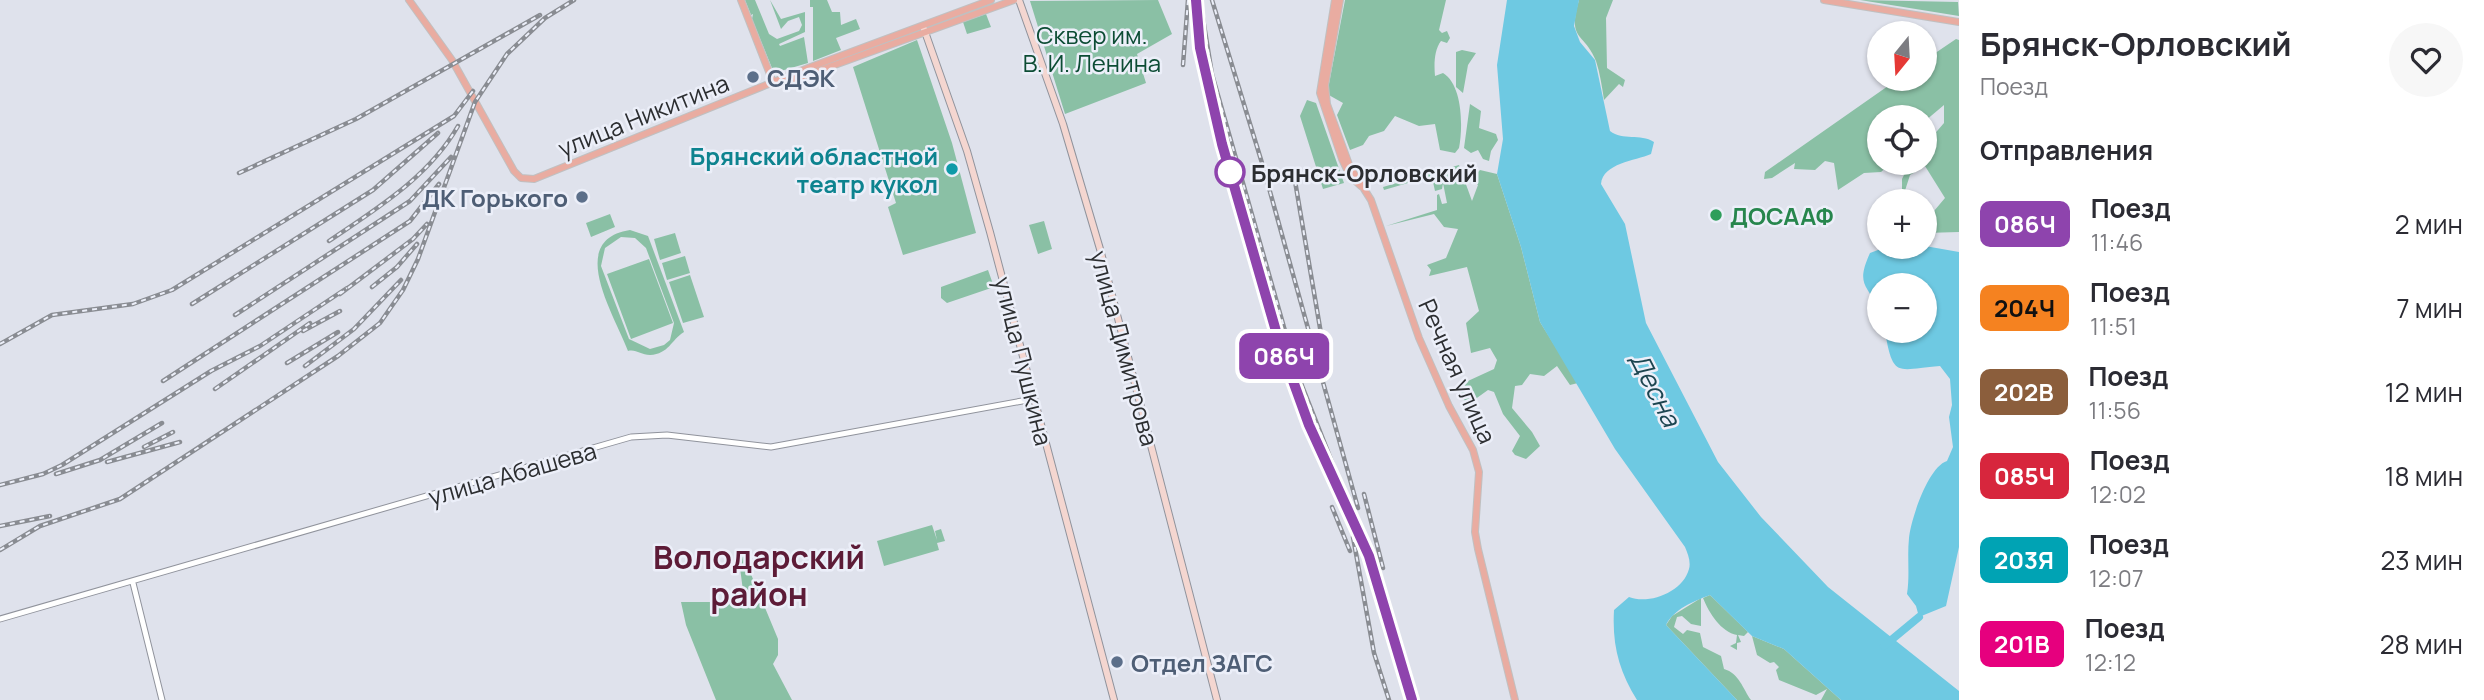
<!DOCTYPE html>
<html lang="ru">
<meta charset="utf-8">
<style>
body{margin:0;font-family:Manrope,sans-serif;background:#f7f7f7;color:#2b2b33;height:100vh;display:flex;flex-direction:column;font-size:26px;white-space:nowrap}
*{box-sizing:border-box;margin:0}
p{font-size:23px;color:#7c7c81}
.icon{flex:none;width:38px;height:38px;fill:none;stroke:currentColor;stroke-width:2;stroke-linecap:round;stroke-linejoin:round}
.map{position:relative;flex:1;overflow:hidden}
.drawer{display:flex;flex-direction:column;background:#fff;width:525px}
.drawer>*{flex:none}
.badge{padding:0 14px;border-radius:10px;font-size:24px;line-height:46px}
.needle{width:46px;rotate:198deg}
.fabs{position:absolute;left:1867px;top:21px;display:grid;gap:14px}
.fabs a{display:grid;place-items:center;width:70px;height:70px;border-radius:50%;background:#fff;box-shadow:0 2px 5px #0004;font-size:35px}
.map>.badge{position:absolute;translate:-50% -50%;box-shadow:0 0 0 4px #fff}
h2{padding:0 21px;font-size:26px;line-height:63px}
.round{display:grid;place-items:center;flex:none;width:74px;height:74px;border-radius:37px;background:#f7f7f7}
.summary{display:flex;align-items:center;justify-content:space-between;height:119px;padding:0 21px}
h1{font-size:33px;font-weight:700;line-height:52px}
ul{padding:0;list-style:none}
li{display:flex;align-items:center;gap:21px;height:84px;padding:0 21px}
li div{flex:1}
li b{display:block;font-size:26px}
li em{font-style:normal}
li .badge{min-width:77px;font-weight:700;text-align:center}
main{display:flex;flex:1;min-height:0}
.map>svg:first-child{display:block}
.green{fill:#8ac0a5;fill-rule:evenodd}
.water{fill:#6ec9e2}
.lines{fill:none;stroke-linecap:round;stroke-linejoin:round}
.river{stroke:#6ec9e2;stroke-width:8}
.tertiary-casing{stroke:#90939c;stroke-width:7}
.secondary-casing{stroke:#90939c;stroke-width:8}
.primary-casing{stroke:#c0c0c1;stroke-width:8}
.tertiary{stroke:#fff;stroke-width:5}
.secondary{stroke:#f4d6d0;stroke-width:6}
.primary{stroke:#e9aca1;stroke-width:6}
.rail-casing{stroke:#898c92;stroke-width:4.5}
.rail{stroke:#eceff9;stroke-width:2;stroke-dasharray:5;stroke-linecap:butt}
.line-casing{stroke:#fff;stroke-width:16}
.line{stroke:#8e44ad;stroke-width:10}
.service-dot{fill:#5c6f8a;stroke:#eceff9;stroke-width:2.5}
.culture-dot{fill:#0f9aa8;stroke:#eceff9;stroke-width:2.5}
.stop-dot{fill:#fff;stroke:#8e44ad;stroke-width:3.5}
.leisure-dot{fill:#2e9e5b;stroke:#eceff9;stroke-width:2.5}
.labels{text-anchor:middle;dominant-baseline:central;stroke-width:5;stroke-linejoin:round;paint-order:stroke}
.park-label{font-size:24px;fill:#0c4c34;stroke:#eceff9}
.service-label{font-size:24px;font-weight:bold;fill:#4e5e75;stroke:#eceff9;text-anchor:start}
.street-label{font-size:24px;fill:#2c2e31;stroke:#eceff9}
.culture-label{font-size:24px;font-weight:bold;fill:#0d838f;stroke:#eceff9;text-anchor:end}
.stop-label{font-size:24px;font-weight:bold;fill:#2c2e31;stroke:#eceff9;text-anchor:start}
.leisure-label{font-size:24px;font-weight:bold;fill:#27864d;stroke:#eceff9;text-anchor:start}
.water-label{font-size:26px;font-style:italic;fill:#1c4550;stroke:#eceff9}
.district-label{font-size:32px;font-weight:bold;fill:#5d1b37;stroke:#eceff9}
</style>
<main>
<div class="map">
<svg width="1959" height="700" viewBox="0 0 1959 700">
<rect width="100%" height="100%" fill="#dfe2ec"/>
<path class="green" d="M 745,0 L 755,0 L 769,34 L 777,39 L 799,31 L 802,25 L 799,17 L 788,21 L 781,29 L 770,0 L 781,19 L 805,12 L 805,32 L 779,44 L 780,46 L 804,37 L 808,63 L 774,73 L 752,19 L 753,14 L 751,15 Z
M 810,0 L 827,0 L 832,12 L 840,12 L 841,25 L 856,19 L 860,29 L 836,38 L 841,50 L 813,61 L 813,7 L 810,7 Z
M 1158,0 L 1172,34 L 1137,54 L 1146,83 L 1065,114 L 1030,1 Z
M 1345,0 L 1446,0 L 1439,30 L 1442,33 L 1447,31 L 1450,38 L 1447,43 L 1441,41 C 1434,50 1434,65 1435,76 L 1443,73 C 1463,85 1463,128 1459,148 L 1455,153 L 1440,150 L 1435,124 L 1419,126 L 1395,116 L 1384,131 L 1369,136 L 1363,145 L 1350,150 L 1337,115 L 1343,103 L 1327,94 Z
M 1579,0 L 1613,0 L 1606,18 L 1607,68 L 1625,80 L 1623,87 L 1619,84 L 1604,100 C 1602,87 1600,73 1596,61 C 1584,31 1567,42 1579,0 Z
M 1860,0 L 1958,2 L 1959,16 Z
M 986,14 L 991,27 L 967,34 L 963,22 Z
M 1956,39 L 1959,40 L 1959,232 L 1925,233 L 1925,214 L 1934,211 L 1945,198 L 1925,166 L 1910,175 L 1902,200 L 1902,179 L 1910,163 L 1925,163 L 1925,145 L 1944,123 L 1944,105 L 1925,121 L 1925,117 L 1880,117 L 1880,163 L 1891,163 L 1881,172 L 1864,173 L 1838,190 L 1834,163 L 1825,161 L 1815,170 L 1794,169 L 1795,163 L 1772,178 L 1764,179 L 1765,172 L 1898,79 L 1925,79 L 1925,60 Z
M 917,40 L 952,143 L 976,233 L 903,255 L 888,207 L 896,203 L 853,67 Z
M 1462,50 L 1476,53 L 1468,65 L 1463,93 L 1456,87 L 1456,52 Z
M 1307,100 L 1316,103 L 1344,183 L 1323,189 L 1300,116 Z
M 1470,104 L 1481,111 L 1479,128 L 1496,134 L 1498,140 L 1491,151 L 1489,161 L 1483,159 L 1478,150 L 1471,153 L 1464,148 Z
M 1459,165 L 1472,201 L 1478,185 L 1471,179 L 1480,170 L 1497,174 L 1521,247 L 1540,322 L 1578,383 L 1570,385 L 1557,366 L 1544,376 L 1530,374 L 1522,385 L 1515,386 L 1512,408 L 1532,432 L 1540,446 L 1526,459 L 1515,455 L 1512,451 L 1520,436 L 1503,414 L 1494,392 L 1488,390 L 1474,400 L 1465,401 L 1457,386 L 1494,369 L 1497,360 L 1490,348 L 1471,353 L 1466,323 L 1479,311 L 1467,267 L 1429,276 L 1431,270 L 1427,265 L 1446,258 L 1458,229 L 1444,227 L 1434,214 L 1386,226 L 1437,210 L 1437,195 L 1439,194 L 1442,204 L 1447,203 L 1443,183 L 1442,189 L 1435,191 L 1433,182 L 1444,179 L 1443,174 L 1433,180 L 1425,178 L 1384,190 L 1383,187 Z
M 610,214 L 615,227 L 591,237 L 586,223 Z
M 1044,221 L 1052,249 L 1038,254 L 1029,225 Z
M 630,230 L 648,236 L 684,332 C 671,340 669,354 650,355 C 641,355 636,349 628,351 C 614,314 566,240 630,230 ZM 621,237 L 635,238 L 646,248 L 674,323 L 670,340 L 664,345 L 650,349 L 629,339 L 601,266 L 605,248 Z
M 675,233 L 681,253 L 660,260 L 654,239 Z
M 685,256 L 690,273 L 667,280 L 662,263 Z
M 649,259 L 673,323 L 631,339 L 607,274 Z
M 988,270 L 994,287 L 947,303 L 941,298 L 941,287 Z
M 690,275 L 704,317 L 683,323 L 669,282 Z
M 932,525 L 937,540 L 935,531 L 941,529 L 945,541 L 937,543 L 939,550 L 884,566 L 877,541 Z
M 743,555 L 778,639 L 778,655 L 773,664 L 792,700 L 716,700 L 686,625 L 681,602 L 738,602 L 744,598 L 740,568 Z
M 1710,595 L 1748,632 L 1744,636 L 1738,635 L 1741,642 L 1737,643 L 1737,650 L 1730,646 L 1736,643 L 1737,635 C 1721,632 1709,613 1703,598 Z
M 1701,598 L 1701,626 L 1691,624 L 1682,616 L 1677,617 L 1674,627 L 1683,634 L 1687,630 L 1700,633 L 1703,647 L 1721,656 L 1724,669 C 1739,673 1743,689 1751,700 L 1737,700 L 1666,625 L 1672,616 Z
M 1752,636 L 1784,649 L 1841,700 L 1821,700 L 1827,689 L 1816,695 L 1779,680 L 1776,670 L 1779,667 L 1774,662 L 1770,663 L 1757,655 Z"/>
<path class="water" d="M 1507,0 L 1579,0 L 1574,26 L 1580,42 L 1595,60 L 1610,131 C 1623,141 1640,133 1654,142 L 1651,154 C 1635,161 1603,163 1601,184 L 1625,224 L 1646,323 L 1718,462 L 1761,517 L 1828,587 L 1959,691 L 1959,700 L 1841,700 L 1784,649 L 1752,636 L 1710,595 C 1694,601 1674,609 1666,625 L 1737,700 L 1637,700 C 1619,671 1612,645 1614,610 L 1629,597 C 1649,605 1683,592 1689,569 C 1691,562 1688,554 1685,547 L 1615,449 L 1540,322 L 1521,247 L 1497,174 L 1503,139 L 1497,65 Z
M 1925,246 L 1959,252 L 1959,547 L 1946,606 L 1919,617 L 1916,606 L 1907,594 C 1910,575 1907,557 1909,538 C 1911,519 1928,467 1947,461 L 1953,447 L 1949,417 L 1952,405 L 1950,379 L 1940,366 C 1898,369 1893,380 1885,331 L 1925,331 L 1925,285 L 1880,285 L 1879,307 C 1864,284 1857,282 1870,253 L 1886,247 Z"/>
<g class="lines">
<path class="river" d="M 1884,646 L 1919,617"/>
<defs>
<path id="tertiary" d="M 133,583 L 162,700
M 0,619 L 631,437 L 667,435 L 771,447 L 1033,399"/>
<path id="secondary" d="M 1019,0 L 1063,124 L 1100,249 L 1217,700
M 924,29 L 967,151 L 990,232 L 1114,700"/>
<path id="primary" d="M 409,0 L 452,60 L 514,171 L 521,178 L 534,179 L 808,68 L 991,0
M 741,0 L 773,82
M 1335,0 L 1320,93 L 1342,159 L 1350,176 L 1361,186
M 1340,0 L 1325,85 L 1327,104 L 1350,167 L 1371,200 L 1419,338 L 1449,406 L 1473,450 L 1479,472 L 1475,532 L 1478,549 L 1515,700
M 1824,0 L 1959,22
M 775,82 L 785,83 L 1014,0"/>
</defs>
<use href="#tertiary" class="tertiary-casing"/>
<use href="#secondary" class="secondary-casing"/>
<use href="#primary" class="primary-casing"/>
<use href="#tertiary" class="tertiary"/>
<use href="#secondary" class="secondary"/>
<use href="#primary" class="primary"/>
<defs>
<path id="rail" d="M 1200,0 L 1212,74 L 1297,373 L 1369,556 L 1412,700
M 1212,0 L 1262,163 L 1358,508
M 1183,65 L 1188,0
M 239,173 L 356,119 L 540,15
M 1295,181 L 1326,363
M 329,241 C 376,209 429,177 458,126
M 372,287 L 397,267 L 417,244
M 340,294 L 413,239 L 427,224
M 192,304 L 373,190 L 438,133
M 235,315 L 410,201 L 451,157
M 303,331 L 340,311
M 0,344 L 52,315 L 133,304 L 172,290 L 454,116 L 473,91
M 287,363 L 338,332
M 305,366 L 354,329 L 401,280
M 163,381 L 410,221 L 439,184
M 215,389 L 310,323
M 144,447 L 173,432
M 107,462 L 180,442
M 56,474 L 100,460 L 162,423
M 0,485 L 43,474 L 62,465 L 211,371 L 260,346 L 347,288
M 1364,494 L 1383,568
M 1332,507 L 1350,551
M 0,526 L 50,516
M 1353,537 L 1374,653 L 1389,700
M 0,550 L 40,526 L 120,499 L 338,356 L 380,323 L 403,290 L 418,259 L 475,102 L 507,54 L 545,18 L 574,0"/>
</defs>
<use href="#rail" class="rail-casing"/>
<use href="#rail" class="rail"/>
</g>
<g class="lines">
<defs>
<path id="line" d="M 1196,0 L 1200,48 L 1222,144 L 1280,345 L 1309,425 L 1369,556 L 1412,700"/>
</defs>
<use href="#line" class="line-casing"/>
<use href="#line" class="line"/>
</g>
<g class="service-dot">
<circle cx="753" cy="77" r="7"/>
<circle cx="582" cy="197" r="7"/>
<circle cx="1117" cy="662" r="7"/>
</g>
<circle class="culture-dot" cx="952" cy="169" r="7"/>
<circle class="stop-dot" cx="1230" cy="172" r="14"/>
<circle class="leisure-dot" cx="1716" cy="215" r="7"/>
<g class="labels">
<g class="park-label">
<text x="1092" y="34">Сквер им.<tspan x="1092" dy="28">В. И. Ленина</tspan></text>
</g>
<g class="service-label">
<text x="767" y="77">СДЭК</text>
<text x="568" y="197" text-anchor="end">ДК Горького</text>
<text x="1131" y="662">Отдел ЗАГС</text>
</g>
<g class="street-label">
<text transform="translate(643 115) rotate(-22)">улица Никитина</text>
<text transform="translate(1125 348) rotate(75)">улица Димитрова</text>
<text transform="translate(1024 361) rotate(76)">улица Пушкина</text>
<text transform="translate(1458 371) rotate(66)">Речная улица</text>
<text transform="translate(512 473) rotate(-16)">улица Абашева</text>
</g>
<g class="culture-label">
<text x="938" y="155">Брянский областной<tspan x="938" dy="28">театр кукол</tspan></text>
</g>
<g class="stop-label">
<text x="1251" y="172">Брянск-Орловский</text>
</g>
<g class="leisure-label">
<text x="1730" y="215">ДОСААФ</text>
</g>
<g class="water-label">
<text transform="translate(1656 389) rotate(63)">Десна</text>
</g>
<g class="district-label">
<text x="759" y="557">Володарский<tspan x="759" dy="37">район</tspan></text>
</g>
</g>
</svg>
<div class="fabs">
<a><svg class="needle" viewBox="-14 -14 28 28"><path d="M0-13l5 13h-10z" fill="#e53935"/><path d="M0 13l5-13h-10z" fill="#7c7c81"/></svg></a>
<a><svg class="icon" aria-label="locate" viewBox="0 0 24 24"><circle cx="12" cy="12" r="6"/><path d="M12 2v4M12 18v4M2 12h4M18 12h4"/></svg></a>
<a>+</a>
<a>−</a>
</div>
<b class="badge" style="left:1284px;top:356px;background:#8e44ad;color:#fff">086Ч</b>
</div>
<section class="drawer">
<div class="summary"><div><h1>Брянск-Орловский</h1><p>Поезд</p></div><a class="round"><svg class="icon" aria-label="heart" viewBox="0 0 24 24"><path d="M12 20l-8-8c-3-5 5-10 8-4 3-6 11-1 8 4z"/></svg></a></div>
<h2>Отправления</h2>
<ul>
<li><span class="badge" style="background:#8e44ad;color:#fff">086Ч</span><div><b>Поезд</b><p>11:46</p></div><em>2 мин</em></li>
<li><span class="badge" style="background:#f58220;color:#111">204Ч</span><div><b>Поезд</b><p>11:51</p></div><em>7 мин</em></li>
<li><span class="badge" style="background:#8b5e3c;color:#fff">202В</span><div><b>Поезд</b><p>11:56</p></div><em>12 мин</em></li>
<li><span class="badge" style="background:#d7263d;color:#fff">085Ч</span><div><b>Поезд</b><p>12:02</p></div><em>18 мин</em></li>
<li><span class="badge" style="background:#00a3b4;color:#fff">203Я</span><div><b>Поезд</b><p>12:07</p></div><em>23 мин</em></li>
<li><span class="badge" style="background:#e6007e;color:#fff">201В</span><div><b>Поезд</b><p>12:12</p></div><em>28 мин</em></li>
</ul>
</section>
</main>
